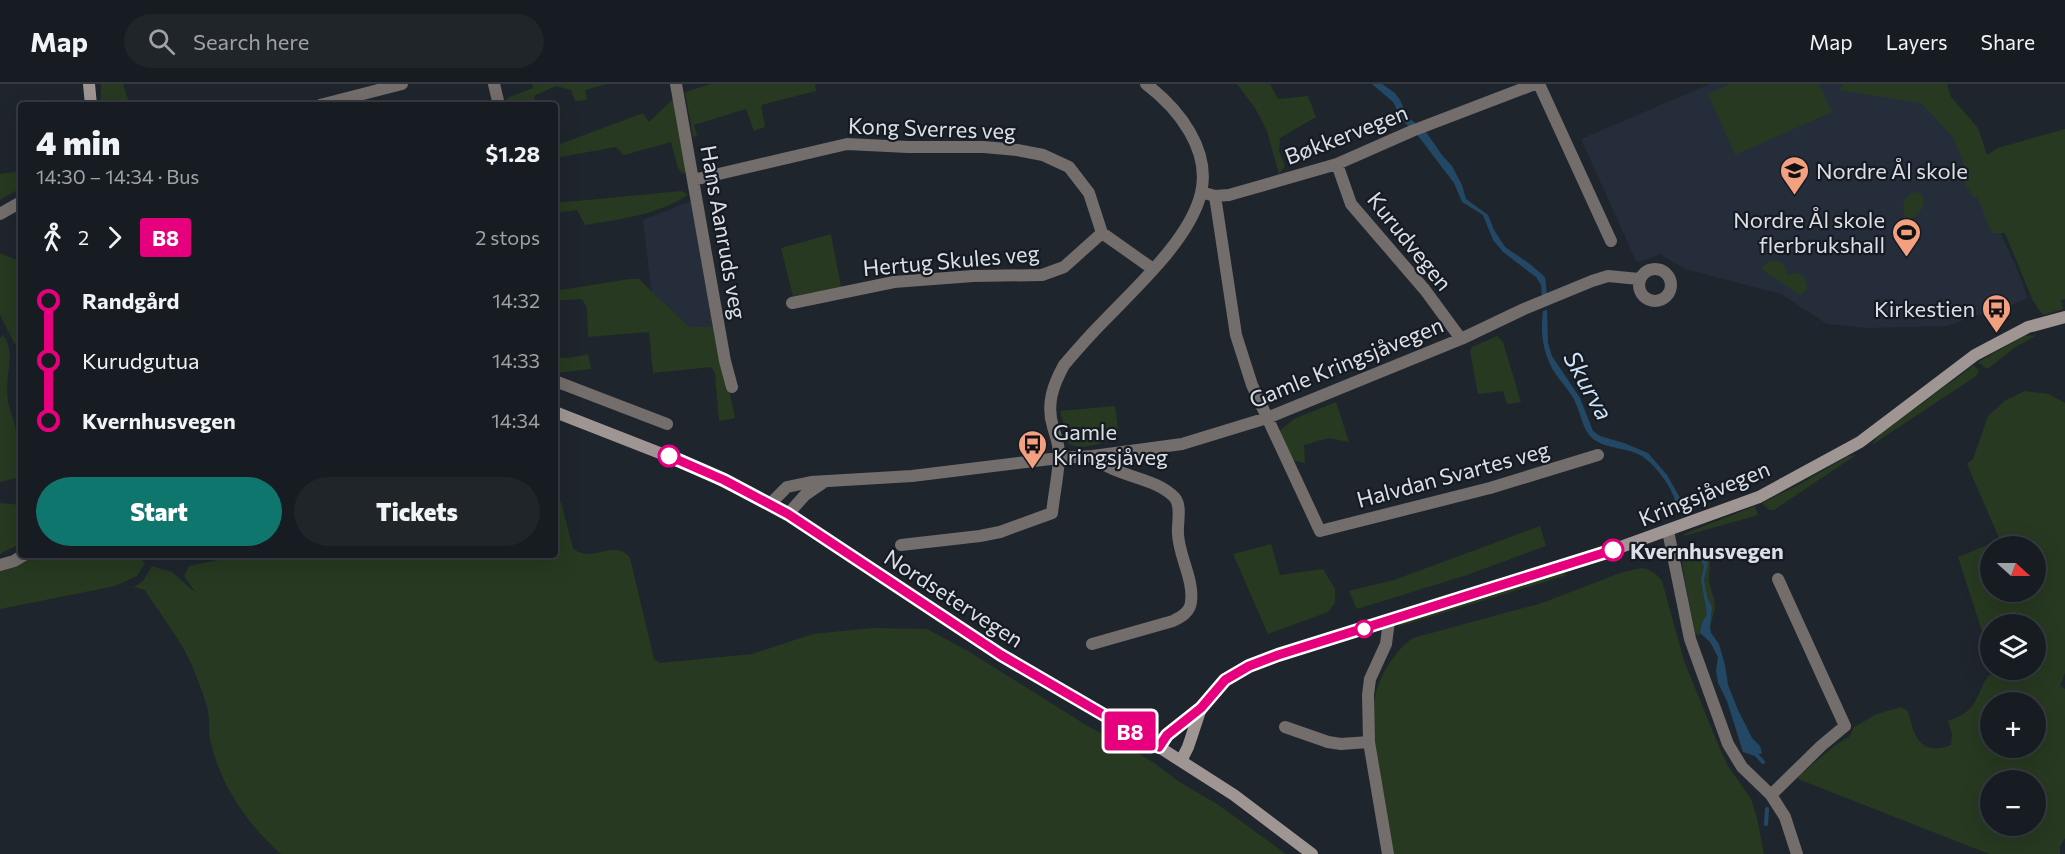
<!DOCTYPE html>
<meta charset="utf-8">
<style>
body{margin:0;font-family:Commissioner,sans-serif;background:#20252a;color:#f1f3f6;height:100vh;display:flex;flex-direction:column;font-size:22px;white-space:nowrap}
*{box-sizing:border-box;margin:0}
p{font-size:20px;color:#9ea1a5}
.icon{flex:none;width:33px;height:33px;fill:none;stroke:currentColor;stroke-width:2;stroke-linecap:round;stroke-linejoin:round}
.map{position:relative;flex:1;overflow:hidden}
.details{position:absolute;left:18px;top:18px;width:540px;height:456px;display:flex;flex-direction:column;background:#171c22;border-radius:6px;box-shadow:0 6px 24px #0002,0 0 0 2px #363a40}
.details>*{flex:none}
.badge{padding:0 12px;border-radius:4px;font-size:21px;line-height:39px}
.needle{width:39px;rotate:111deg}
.buttons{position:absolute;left:1980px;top:452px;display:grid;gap:12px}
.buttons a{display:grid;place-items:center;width:66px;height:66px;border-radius:50%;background:#171c22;box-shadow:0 6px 24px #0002,0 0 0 2px #363a40;font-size:30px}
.map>.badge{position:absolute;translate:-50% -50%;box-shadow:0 0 0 3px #fff}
.legs{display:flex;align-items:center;gap:9px;height:66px;padding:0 18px;font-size:20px}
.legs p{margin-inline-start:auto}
.headline{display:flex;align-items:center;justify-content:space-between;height:102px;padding:0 18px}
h1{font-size:33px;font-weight:800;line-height:45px}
.primary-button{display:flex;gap:12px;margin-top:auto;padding:12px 18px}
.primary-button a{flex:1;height:69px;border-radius:36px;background:#0f766e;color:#fff;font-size:24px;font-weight:800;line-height:69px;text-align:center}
.primary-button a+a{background:#20252a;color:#f1f3f6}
ul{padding:0 18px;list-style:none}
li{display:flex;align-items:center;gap:21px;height:60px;font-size:22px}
li i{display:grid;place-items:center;width:9px;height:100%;margin:0 8px;background:currentColor}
li i::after{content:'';width:15px;height:15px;margin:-8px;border:4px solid;border-radius:50%;background:#171c22}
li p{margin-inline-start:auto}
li:first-child i{background:linear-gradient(#0000 50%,currentColor 0)}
li:last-child i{background:linear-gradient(currentColor 50%,#0000 0)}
header{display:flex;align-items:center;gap:36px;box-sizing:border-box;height:84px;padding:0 30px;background:#171c22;border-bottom:2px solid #363a40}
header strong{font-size:28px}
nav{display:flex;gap:33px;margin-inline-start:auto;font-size:21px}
.search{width:420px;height:54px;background:#20252a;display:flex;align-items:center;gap:15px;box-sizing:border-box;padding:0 21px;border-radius:33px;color:#9ea1a5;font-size:22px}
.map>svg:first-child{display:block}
.built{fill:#252d3b}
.green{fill:#273921;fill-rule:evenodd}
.water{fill:#234865}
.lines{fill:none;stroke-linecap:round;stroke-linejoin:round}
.stream{stroke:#234865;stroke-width:4}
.street{stroke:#736d6b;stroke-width:12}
.secondary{stroke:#9f9694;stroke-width:12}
.line-1-casing{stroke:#fff;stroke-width:14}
.line-1{stroke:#e6007e;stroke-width:9}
.stop-1-dot{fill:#fff;stroke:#e6007e;stroke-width:3}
.labels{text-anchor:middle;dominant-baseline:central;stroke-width:4.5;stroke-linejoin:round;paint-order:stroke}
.street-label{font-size:22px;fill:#dce0e5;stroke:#161b23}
.poi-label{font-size:22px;fill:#dce0e5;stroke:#161b23;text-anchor:start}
.stop-label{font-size:22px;font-weight:bold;fill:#dce0e5;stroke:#161b23;text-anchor:start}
.water-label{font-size:24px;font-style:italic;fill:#cde4f9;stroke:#161b23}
</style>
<header>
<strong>Map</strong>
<div class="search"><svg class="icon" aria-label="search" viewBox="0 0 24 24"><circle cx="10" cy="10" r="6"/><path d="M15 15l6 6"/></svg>Search here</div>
<nav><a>Map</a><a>Layers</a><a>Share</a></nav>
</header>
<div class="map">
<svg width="2065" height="770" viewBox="0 0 2065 770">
<rect width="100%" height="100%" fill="#1f252d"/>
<path class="built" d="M 1710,0 L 1924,0 L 1946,36 L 2015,180 L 2028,214 L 1989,231 L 1977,231 L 1948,242 L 1867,244 L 1827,240 L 1781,210 L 1685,185 L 1660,170 L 1637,179 L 1581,55 Z
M 691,117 L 722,271 L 664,281 L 650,196 L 643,136 Z"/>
<path class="green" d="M 101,0 L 123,0 L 130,21 L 100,21 Z
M 532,0 L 607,0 L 585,6 L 587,16 L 575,17 L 571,6 L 556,2 L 534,12 L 535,21 L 508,21 L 507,14 L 533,4 Z
M 711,0 L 815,0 L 816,7 L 761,21 L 765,43 L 754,47 L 746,25 L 694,41 L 697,52 L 693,53 L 685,8 Z
M 1237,0 L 1270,0 L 1278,15 L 1308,12 L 1316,33 L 1280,54 L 1279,67 L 1285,82 L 1279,90 L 1267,47 L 1255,24 Z
M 1730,0 L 1819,0 L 1832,28 L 1735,71 L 1708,10 Z
M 1844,0 L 1947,0 L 1951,13 L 1978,44 L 1987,71 L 1998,64 L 2065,45 L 2065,215 L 2061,216 L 2063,225 L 2043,231 L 2033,217 L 2005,149 L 1992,149 L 1977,112 L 1974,114 L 1956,86 L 1958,83 L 1965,83 L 1953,53 L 1921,19 L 1839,6 Z
M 673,15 L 686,88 L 683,90 L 678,84 L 671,58 L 624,71 L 616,63 L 555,74 L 555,62 L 643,29 L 649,38 Z
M 21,87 L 21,104 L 0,116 L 0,90 Z
M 682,107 L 688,111 C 657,131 621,135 585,141 L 577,126 L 555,129 L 555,119 Z
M 1914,108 L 1922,110 C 1926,121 1921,129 1911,135 L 1905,132 C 1901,122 1904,112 1914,108 Z
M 831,150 L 841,203 L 793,212 L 781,164 Z
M 0,169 L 21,178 L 21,261 L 14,259 L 0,231 Z
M 1770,176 L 1781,178 L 1786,184 L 1787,191 L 1798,189 L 1804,193 L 1807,204 L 1801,212 L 1761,185 Z
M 629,195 L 639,195 L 689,243 L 716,243 L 735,334 L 719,337 L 715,290 L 711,283 L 653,289 L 649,248 L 588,253 L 587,224 L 582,215 L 555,217 L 555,207 Z
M 3,251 C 16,267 6,289 7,307 C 7,324 17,338 16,353 L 21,351 L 21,393 L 0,398 L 0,254 Z
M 2037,251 L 2014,264 L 1990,283 L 1987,285 L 1978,278 L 2024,252 Z
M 1497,252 L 1503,258 L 1521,318 L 1507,320 L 1503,307 L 1478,310 L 1470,267 L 1472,263 Z
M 588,270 L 591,285 L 555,289 L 555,273 L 569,274 Z
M 1974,281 L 1979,287 L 1976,292 L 1872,361 L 1878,352 Z
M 2025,307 L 2049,310 L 2065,319 L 2065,589 L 2060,602 L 2065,605 L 2065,754 L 2060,763 L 2060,770 L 1989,770 L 1798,695 L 1799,692 L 1834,662 L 1850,652 L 1854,643 L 1877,630 L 1901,623 L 1908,627 C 1914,652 1920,673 1951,661 L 1952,650 L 1948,637 C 1978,626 1973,617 1988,592 L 1996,589 L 1995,585 L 2036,585 L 2036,540 L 1990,540 L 1990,572 L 1958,473 L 2000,456 L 1967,380 L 1973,375 L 1988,332 L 2006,316 ZM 1990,462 L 2036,462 L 2036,507 L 1990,507 ZM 1990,618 L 2036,618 L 2036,663 L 1990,663 ZM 1990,696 L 2036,696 L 2036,741 L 1990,741 Z
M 1336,318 L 1349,358 L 1329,354 L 1304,361 L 1305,379 L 1291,376 L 1278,348 L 1294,335 Z
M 1115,322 L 1119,352 C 1104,358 1086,367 1069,360 L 1060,327 Z
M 1856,371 L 1774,426 L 1769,426 L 1762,419 L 1800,400 L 1848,372 Z
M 555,410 L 561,418 L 573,465 C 577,467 582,470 587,470 C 603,470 619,459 630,474 L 654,575 L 660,579 L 752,570 L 813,550 L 872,544 L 927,545 L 968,567 L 1086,641 L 1153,678 L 1178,697 L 1217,720 L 1286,770 L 281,770 C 248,741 221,702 211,659 C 208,649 210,638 208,627 C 205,613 198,597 193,584 C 181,555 161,532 145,506 L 134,503 L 143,497 L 152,482 L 172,488 L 196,509 L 184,492 L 189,482 L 243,471 L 555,471 Z
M 0,419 L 21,421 L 21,459 L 0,470 Z
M 1755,422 L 1758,431 L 1684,452 L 1684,450 Z
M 1540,442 L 1546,462 L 1467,491 L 1357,525 L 1349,507 L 1394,496 Z
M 1271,460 L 1280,491 L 1323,485 L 1335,505 L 1335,519 L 1328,528 L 1268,550 L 1233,470 Z
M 1698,462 L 1705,464 L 1710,475 L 1709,498 L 1714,515 L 1715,524 L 1710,543 L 1700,549 L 1699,552 L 1695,549 L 1682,480 L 1685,470 L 1695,467 Z
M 34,471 L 136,471 L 145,479 L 137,492 L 115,502 L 0,525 L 0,487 L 27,477 Z
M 1642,484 C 1651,486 1656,489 1662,497 L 1684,577 L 1720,665 L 1728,682 L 1751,715 L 1757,734 L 1764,770 L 1394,770 C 1390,746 1385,721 1381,697 C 1374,655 1364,619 1388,581 C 1396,570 1402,561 1413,554 L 1542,519 L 1620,489 Z
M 1561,488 L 1567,491 L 1397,543 L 1404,537 Z"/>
<path class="water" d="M 1372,0 L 1382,0 L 1395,9 L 1400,16 L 1408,33 L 1426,48 L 1442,71 L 1452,82 L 1462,101 L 1466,115 L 1488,131 L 1494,146 L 1505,163 L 1530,180 L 1545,193 L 1547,210 L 1542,212 L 1541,201 L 1536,193 L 1503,168 L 1493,156 L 1483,131 L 1462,118 L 1454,99 L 1419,53 L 1403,37 L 1393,18 Z
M 1547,226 L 1548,259 L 1552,272 L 1580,314 L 1593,347 L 1600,352 L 1624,359 L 1648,369 L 1667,391 L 1683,419 L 1678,422 C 1674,417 1675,414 1672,409 C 1668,399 1656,383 1647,376 C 1632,362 1607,367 1592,354 C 1583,346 1581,331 1576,320 C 1571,307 1560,298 1553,286 C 1543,268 1540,248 1543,227 Z
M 1698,462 L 1704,466 L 1708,479 L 1704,496 L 1707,513 L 1712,523 L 1710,543 L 1711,549 L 1719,560 L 1725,581 L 1728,601 L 1738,626 L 1752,654 L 1760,662 L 1762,669 L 1755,672 L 1743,668 L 1727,617 L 1718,599 L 1716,586 L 1718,573 L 1710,558 L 1700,549 L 1702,539 L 1707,530 L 1701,496 L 1704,482 L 1695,464 Z"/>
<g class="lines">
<path class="stream" d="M 1754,668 L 1763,678
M 1766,740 L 1767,725"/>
<path class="street" d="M 494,0 L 499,21
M 676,0 L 725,277 L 732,303
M 1539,0 L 1611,157
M 320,21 L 402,0
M 1337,80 L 1351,120 L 1425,206 L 1461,255
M 693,96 L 847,60 L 908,63 L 984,63 L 1017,66 L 1043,71 L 1069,83 L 1089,109 L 1102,149 L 1153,185
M 1208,110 L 1215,112 L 1229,111 L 1337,80 L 1412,47 L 1535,0
M 1215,112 L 1236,251 L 1252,301 L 1320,447 L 1490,404 L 1598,371
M 0,130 L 21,118
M1639 201a16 16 0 1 1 32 0a16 16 0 1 1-32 0Z
M 792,219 L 894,198 L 973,192 L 1042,191 L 1064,183 L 1102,149
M 555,297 L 667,340
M 770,420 L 787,403 L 811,398 L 912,392 L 1059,374 L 1093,372 L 1182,360 L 1267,334 L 1461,255 L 1524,225 L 1592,197 L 1608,192 L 1639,195
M 788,430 L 805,411 L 824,398
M 1668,447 L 1690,555 L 1728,660 L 1742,683 L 1771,711 L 1785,733 L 1797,770
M 901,461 L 980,452 L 1000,448 L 1052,429 C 1054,411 1058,392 1059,374 C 1060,362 1056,354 1053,343 C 1046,320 1053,301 1064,281 C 1076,267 1088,253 1101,240 C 1133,206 1190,156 1201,109 C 1211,66 1179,25 1146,0
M 0,481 L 14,477 L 24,471
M 1092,560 L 1173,537 C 1181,533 1190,528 1191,518 C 1194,495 1179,473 1178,450 C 1177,439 1182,423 1175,414 C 1155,392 1115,394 1093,372
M 1285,643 L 1328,658 L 1341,660 L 1369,658
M 1771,711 L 1821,662 L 1845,642 L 1778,495
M 1388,770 L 1369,658 L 1368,611 L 1370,595 L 1386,560 L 1389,537"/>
<path class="secondary" d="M 89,0 L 91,21
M 555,328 L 693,382 L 788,430 L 1001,571 L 1159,663 L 1234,711 L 1312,770
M 1159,663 L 1167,651 L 1201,624 L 1225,596 L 1249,582 L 1278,571 L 1593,473 L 1759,413 L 1860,358 L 1975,271 L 2028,243 L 2065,233
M 1181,677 L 1188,663 L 1201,624"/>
</g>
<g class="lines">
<defs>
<path id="line-1" d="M 669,372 L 724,396 L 788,430 L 1001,571 L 1159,663 L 1167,651 L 1201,624 L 1225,596 L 1249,582 L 1278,571 L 1613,466"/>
</defs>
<use href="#line-1" class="line-1-casing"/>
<use href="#line-1" class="line-1"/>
</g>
<defs>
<symbol id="school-pin" viewBox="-11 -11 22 30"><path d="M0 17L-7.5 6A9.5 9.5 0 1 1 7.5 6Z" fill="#f2a080" stroke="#161b23"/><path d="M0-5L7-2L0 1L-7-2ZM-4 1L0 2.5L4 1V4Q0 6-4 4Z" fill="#111"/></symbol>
<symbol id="stadium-pin" viewBox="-11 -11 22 30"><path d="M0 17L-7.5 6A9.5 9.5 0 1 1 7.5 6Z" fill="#f2a080" stroke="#161b23"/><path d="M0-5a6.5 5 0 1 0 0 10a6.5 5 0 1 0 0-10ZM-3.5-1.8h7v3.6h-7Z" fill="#111"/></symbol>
<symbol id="bus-pin" viewBox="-11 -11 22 30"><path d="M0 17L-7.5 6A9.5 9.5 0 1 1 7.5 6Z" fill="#f2a080" stroke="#161b23"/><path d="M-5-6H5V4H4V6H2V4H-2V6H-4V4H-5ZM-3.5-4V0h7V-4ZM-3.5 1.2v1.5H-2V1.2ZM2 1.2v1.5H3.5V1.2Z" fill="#111"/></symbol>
</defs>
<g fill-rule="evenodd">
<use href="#school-pin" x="1778" y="70" width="33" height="45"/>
<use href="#stadium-pin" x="1890" y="132" width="33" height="45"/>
<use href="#bus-pin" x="1980" y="208" width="33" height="45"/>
<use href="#bus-pin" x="1016" y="344" width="33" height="45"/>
</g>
<g class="stop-1-dot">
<circle cx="669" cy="372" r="10"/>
<circle cx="1613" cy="466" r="10"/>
<circle cx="1364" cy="545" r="8"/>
</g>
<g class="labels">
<g class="street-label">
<text transform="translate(932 44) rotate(2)">Kong Sverres veg</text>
<text transform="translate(1346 50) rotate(-21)">Bøkkervegen</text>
<text transform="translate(724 148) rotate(80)">Hans Aanruds veg</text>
<text transform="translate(1410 157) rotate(51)">Kurudvegen</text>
<text transform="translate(951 176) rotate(-5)">Hertug Skules veg</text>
<text transform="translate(1346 278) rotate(-22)">Gamle Kringsjåvegen</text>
<text transform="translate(1453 390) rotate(-15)">Halvdan Svartes veg</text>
<text transform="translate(1704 409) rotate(-22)">Kringsjåvegen</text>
<text transform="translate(954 514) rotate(33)">Nordsetervegen</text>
</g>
<g class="poi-label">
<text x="1816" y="86">Nordre Ål skole</text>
<text x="1885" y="135" text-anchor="end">Nordre Ål skole<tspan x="1885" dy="25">flerbrukshall</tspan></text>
<text x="1975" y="224" text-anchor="end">Kirkestien</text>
<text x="1053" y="347">Gamle<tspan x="1053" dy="25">Kringsjåveg</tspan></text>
</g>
<g class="stop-label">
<text x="1630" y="466">Kvernhusvegen</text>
</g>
<g class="water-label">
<text transform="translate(1589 301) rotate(61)">Skurva</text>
</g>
</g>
</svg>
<div class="buttons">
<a><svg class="needle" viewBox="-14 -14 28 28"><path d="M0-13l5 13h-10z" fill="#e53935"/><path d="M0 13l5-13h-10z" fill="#9ea1a5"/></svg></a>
<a><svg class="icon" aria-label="layers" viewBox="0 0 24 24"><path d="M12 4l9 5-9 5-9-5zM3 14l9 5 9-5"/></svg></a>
<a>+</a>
<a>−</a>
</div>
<b class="badge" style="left:1130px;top:647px;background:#e6007e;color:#fff">B8</b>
<section class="details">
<div class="headline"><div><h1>4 min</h1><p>14:30 – 14:34 · Bus</p></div><b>$1.28</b></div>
<div class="legs"><svg class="icon" aria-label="walk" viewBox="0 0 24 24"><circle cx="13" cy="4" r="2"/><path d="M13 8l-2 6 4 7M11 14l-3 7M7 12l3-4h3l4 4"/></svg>2<svg class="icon" aria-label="forward" viewBox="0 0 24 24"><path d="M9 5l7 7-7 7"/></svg><b class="badge" style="background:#e6007e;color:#fff">B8</b><p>2 stops</p></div>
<ul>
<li><i style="color:#e6007e"></i><b>Randgård</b><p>14:32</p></li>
<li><i style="color:#e6007e"></i><span>Kurudgutua</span><p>14:33</p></li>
<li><i style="color:#e6007e"></i><b>Kvernhusvegen</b><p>14:34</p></li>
</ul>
<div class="primary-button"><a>Start</a><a>Tickets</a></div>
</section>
</div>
